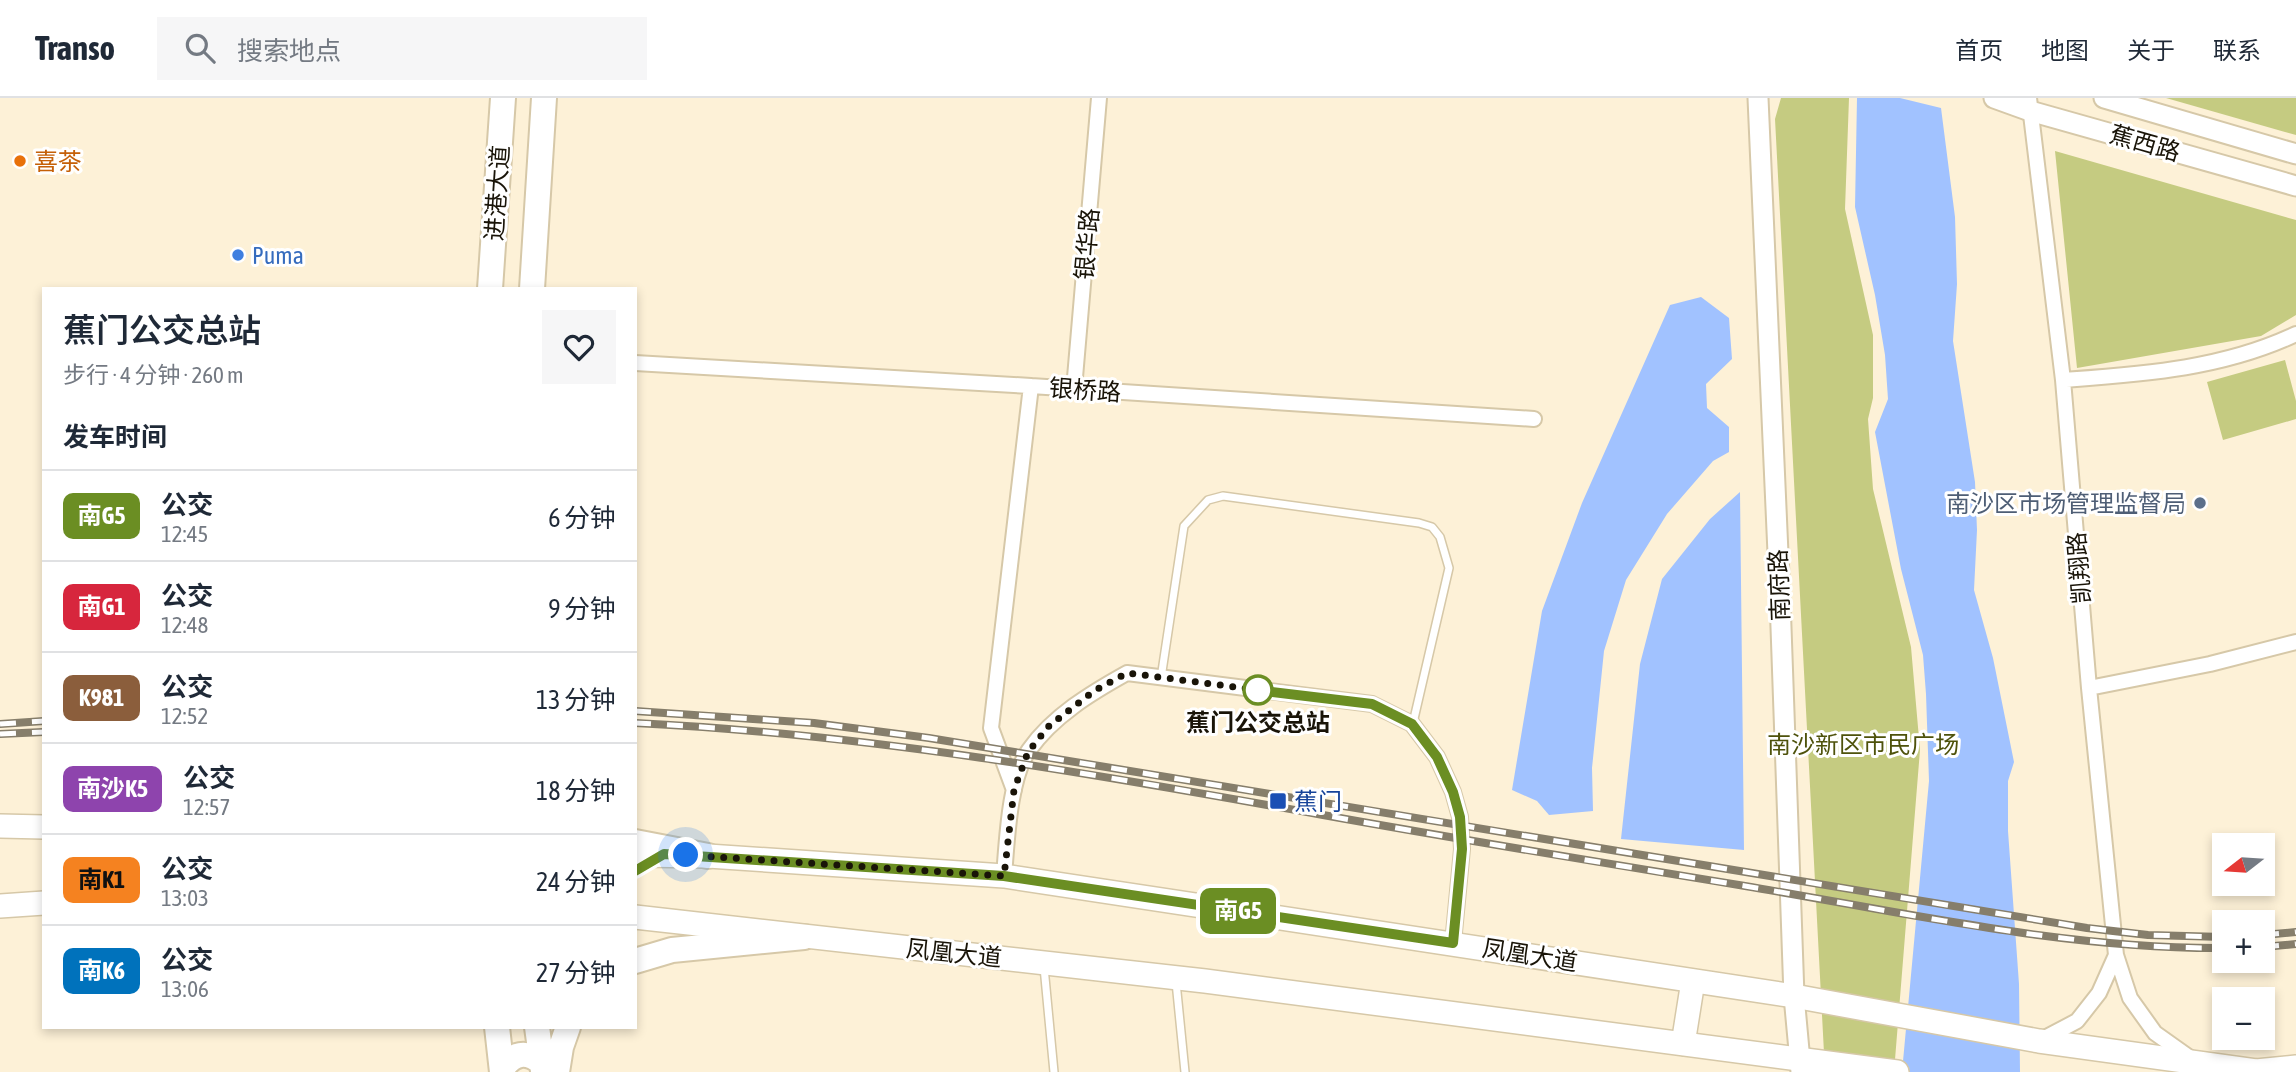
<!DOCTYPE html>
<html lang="zh">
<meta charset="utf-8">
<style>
body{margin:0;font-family:"Asap Condensed","Noto Sans SC",sans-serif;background:#f6f6f7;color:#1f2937;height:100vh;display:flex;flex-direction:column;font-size:26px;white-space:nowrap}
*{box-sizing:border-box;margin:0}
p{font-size:23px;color:#747a83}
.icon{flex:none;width:38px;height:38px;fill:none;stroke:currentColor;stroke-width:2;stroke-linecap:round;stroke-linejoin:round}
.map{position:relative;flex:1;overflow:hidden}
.panel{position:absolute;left:42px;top:189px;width:595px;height:742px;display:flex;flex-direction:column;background:#fff;border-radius:0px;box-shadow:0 4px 10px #0003}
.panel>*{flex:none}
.badge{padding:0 14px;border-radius:10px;font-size:24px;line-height:46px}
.needle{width:46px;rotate:253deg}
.fabs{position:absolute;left:2212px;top:735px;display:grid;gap:14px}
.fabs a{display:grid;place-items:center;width:63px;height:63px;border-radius:0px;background:#fff;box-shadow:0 4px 10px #0003;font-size:35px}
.you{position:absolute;width:35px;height:35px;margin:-18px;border:5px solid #fff;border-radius:50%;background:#1a73e8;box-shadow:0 0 0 10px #1a73e833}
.map>.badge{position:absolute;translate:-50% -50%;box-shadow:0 0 0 4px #fff}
h2{padding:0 21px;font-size:26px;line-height:63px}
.round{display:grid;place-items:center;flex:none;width:74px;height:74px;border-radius:0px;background:#f6f6f7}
.summary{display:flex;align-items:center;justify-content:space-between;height:119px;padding:0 21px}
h1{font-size:33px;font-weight:600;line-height:52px}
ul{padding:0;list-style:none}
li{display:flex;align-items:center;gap:21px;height:91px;padding:0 21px;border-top:2px solid #e0e1e3}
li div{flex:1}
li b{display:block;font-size:26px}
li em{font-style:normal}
li .badge{min-width:77px;font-weight:700;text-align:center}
header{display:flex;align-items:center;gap:42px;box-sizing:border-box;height:98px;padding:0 35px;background:#fff;border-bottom:2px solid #e0e1e3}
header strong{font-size:33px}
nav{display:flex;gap:38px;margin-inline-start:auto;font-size:24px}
.search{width:490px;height:63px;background:#f6f6f7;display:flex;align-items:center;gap:18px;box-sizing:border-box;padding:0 24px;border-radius:0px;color:#747a83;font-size:26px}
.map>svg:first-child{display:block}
.green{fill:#c5cb81}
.water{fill:#a1c2ff}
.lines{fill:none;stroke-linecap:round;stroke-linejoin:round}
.service-casing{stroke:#d6c8a8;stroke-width:10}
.minor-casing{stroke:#d6c8a8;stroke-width:18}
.tertiary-casing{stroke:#d6c8a8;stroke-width:23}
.primary-casing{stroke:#d6c8a8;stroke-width:26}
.trunk-casing{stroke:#d6c8a8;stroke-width:28}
.service{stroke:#fff;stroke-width:7}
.minor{stroke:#fff;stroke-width:14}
.tertiary{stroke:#fff;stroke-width:19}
.primary{stroke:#fff;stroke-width:23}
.trunk{stroke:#fff;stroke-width:24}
.rail-casing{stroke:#867e6b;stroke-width:8}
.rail{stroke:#fff;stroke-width:5;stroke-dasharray:16;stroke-linecap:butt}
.line-casing{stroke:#fff;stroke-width:16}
.line{stroke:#6b8e23;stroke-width:10}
.walk{stroke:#191408;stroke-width:7;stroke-dasharray:0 12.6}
.food-dot{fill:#e8710a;stroke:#fff;stroke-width:2.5}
.shop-dot{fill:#3f7fe0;stroke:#fff;stroke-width:2.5}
.service-dot{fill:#5c6f8a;stroke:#fff;stroke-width:2.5}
.stop-dot{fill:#fff;stroke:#6b8e23;stroke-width:3.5}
.transit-dot{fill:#1a4fb4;stroke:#fff;stroke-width:2.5}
.labels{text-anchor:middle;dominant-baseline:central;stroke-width:6;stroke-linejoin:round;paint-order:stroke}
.street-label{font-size:24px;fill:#191408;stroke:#fff}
.food-label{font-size:24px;fill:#c56008;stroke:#fff;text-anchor:start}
.shop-label{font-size:24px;fill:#366cbe;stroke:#fff;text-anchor:start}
.service-label{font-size:24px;fill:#4e5e75;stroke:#fff;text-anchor:end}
.stop-label{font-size:24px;font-weight:bold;fill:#191408;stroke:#fff}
.park-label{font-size:24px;fill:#4e520b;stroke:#fff}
.transit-label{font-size:24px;fill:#164399;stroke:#fff;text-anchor:start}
</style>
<header>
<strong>Transo</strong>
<div class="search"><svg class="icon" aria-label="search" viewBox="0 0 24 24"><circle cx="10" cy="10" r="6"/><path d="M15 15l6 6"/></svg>搜索地点</div>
<nav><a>首页</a><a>地图</a><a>关于</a><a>联系</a></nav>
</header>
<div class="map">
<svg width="2296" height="974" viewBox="0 0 2296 974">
<rect width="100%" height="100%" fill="#fdf1d7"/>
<path class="green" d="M 1781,0 L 1849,0 L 1845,111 L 1873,237 L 1873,300 L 1868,321 L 1873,391 L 1911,549 L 1920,652 L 1894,974 L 1825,974 L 1775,21 Z
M 2166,0 L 2296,0 L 2296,37 L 2285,34 Z
M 2055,53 L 2296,122 L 2296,217 L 2261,238 L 2077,270 Z
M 2285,262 L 2296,303 L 2296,321 L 2223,342 L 2207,284 Z"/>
<path class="water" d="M 1857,0 L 1900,0 L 1941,10 L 1955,119 L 1957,186 L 1953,243 L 1975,384 L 1977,432 L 1974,492 L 1993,560 L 2014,664 L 2008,683 L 2008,733 L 2019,886 L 2020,974 L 1902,974 L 1929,683 L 1926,596 L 1923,557 L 1901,471 L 1875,334 L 1888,301 L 1885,257 L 1875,197 L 1855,109 Z
M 1701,199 L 1729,220 L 1732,261 L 1706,286 L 1707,310 L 1729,329 L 1729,354 L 1713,363 L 1667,416 L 1626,482 L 1604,553 L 1592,670 L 1593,713 L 1549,717 L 1537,703 L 1512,692 L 1542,513 L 1582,405 L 1670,207 Z
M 1740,394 L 1744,752 L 1621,741 L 1640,566 L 1662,481 L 1710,421 Z"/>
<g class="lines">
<defs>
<path id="service" d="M 1161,580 L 1184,428 L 1208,402 L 1223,398 L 1419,425 L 1432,429 L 1440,439 L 1449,470 L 1413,625
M 1044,869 L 1054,974
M 1176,884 L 1185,974"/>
<path id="minor" d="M 2029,0 L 2063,282 L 2089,590 L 2116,857
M 635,265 L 1031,288 L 1534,321
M 2063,282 C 2143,276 2222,271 2296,236
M 1074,291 L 1099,0
M 2089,590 L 2210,566 L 2296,544
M 1014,692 L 991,630 L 1031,288
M 1004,778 C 1007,743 1009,680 1029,652 C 1053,618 1091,595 1127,575 L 1372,606 L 1412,626 L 1437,659 L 1453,694 L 1460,719 L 1462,751 L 1453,845
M 2041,942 L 2077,923 L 2099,895 L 2116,857 L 2130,900 L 2155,935 L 2193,962"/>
<path id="tertiary" d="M 1758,0 L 1780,501 L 1794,898 L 1801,974
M 1994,0 L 2030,13 L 2296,88
M 2104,0 L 2296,56"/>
<path id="primary" d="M 0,728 L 44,729
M 635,757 L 708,758 L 1004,778 L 1794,898 L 2039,943 L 2256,973 L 2296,969
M 0,808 L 44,805
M 635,819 L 1205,883 L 1897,974
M 1683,946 L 1693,883"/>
<path id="trunk" d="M 490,191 L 503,0
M 532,191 L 544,0
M 635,744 L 708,758
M 635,863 L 672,852 L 804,839
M 497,929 L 502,974
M 537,929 L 543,973
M 502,971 C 513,955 526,952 542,965
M 557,974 L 561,949 L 568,929"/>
</defs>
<use href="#service" class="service-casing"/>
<use href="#minor" class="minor-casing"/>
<use href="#tertiary" class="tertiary-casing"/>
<use href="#primary" class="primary-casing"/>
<use href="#trunk" class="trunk-casing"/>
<use href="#service" class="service"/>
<use href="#minor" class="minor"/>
<use href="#tertiary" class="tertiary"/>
<use href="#primary" class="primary"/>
<use href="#trunk" class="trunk"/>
<defs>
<path id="rail" d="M 635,613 L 814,625 L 929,640 L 2087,830 L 2148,837 L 2224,839
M 635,625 C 867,636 1095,676 1323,717 C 1463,742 1604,765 1745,788 C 1903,814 2063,851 2224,850
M 0,626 L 44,623
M 0,636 L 44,634
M 2263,837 L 2296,834
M 2263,849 L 2296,846"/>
</defs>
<use href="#rail" class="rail-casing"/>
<use href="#rail" class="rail"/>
</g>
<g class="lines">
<defs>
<path id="line" d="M 635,773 L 664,756 L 1004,778 L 1453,845 L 1462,751 L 1460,719 L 1453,694 L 1437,659 L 1412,626 L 1372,606 L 1256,592"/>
</defs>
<use href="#line" class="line-casing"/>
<use href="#line" class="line"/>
<path class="walk" d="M 686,757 L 1004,778 L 1014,692 L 1028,654 L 1049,628 L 1094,593 L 1127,575 L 1258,592"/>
</g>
<circle class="food-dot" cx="20" cy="63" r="7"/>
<circle class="shop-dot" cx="238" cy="157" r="7"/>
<circle class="service-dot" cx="2200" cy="405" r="7"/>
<circle class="stop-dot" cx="1258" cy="592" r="14"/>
<rect class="transit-dot" x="1269" y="694" width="18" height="18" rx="3.5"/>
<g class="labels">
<g class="street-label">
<text transform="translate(2145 45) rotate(16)">蕉西路</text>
<text transform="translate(497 95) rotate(-86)">进港大道</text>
<text transform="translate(1087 146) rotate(-85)">银华路</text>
<text transform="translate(1085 292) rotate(4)">银桥路</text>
<text transform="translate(2079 470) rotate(-95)">凯翔路</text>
<text transform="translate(1779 487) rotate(-92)">南府路</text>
<text transform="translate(954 855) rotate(6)">凤凰大道</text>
<text transform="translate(1530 857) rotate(9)">凤凰大道</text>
</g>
<g class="food-label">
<text x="34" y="63">喜茶</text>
</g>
<g class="shop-label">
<text x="252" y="157">Puma</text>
</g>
<g class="service-label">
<text x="2186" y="405">南沙区市场管理监督局</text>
</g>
<g class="stop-label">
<text x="1258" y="624">蕉门公交总站</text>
</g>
<g class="park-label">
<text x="1863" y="646">南沙新区市民广场</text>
</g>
<g class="transit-label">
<text x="1294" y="703">蕉门</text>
</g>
</g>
</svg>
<div class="fabs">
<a><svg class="needle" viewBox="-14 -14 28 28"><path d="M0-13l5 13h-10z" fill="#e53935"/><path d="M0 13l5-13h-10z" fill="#747a83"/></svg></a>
<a>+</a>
<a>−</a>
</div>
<div class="you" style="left:686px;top:757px"></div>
<b class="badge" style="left:1238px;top:813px;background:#6b8e23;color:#fff">南G5</b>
<section class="panel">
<div class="summary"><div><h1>蕉门公交总站</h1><p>步行 · 4 分钟 · 260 m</p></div><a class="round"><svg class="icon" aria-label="heart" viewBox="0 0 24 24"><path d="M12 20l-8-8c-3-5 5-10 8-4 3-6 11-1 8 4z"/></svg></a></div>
<h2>发车时间</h2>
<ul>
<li><span class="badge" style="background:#6b8e23;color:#fff">南G5</span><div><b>公交</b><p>12:45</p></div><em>6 分钟</em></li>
<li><span class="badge" style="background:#d7263d;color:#fff">南G1</span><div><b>公交</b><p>12:48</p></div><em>9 分钟</em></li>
<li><span class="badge" style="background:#8b5e3c;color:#fff">K981</span><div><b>公交</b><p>12:52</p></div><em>13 分钟</em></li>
<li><span class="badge" style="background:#8e44ad;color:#fff">南沙K5</span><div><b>公交</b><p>12:57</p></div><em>18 分钟</em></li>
<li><span class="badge" style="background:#f58220;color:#111">南K1</span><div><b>公交</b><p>13:03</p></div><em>24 分钟</em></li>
<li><span class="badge" style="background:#0072bc;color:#fff">南K6</span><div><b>公交</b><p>13:06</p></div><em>27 分钟</em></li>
</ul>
</section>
</div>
